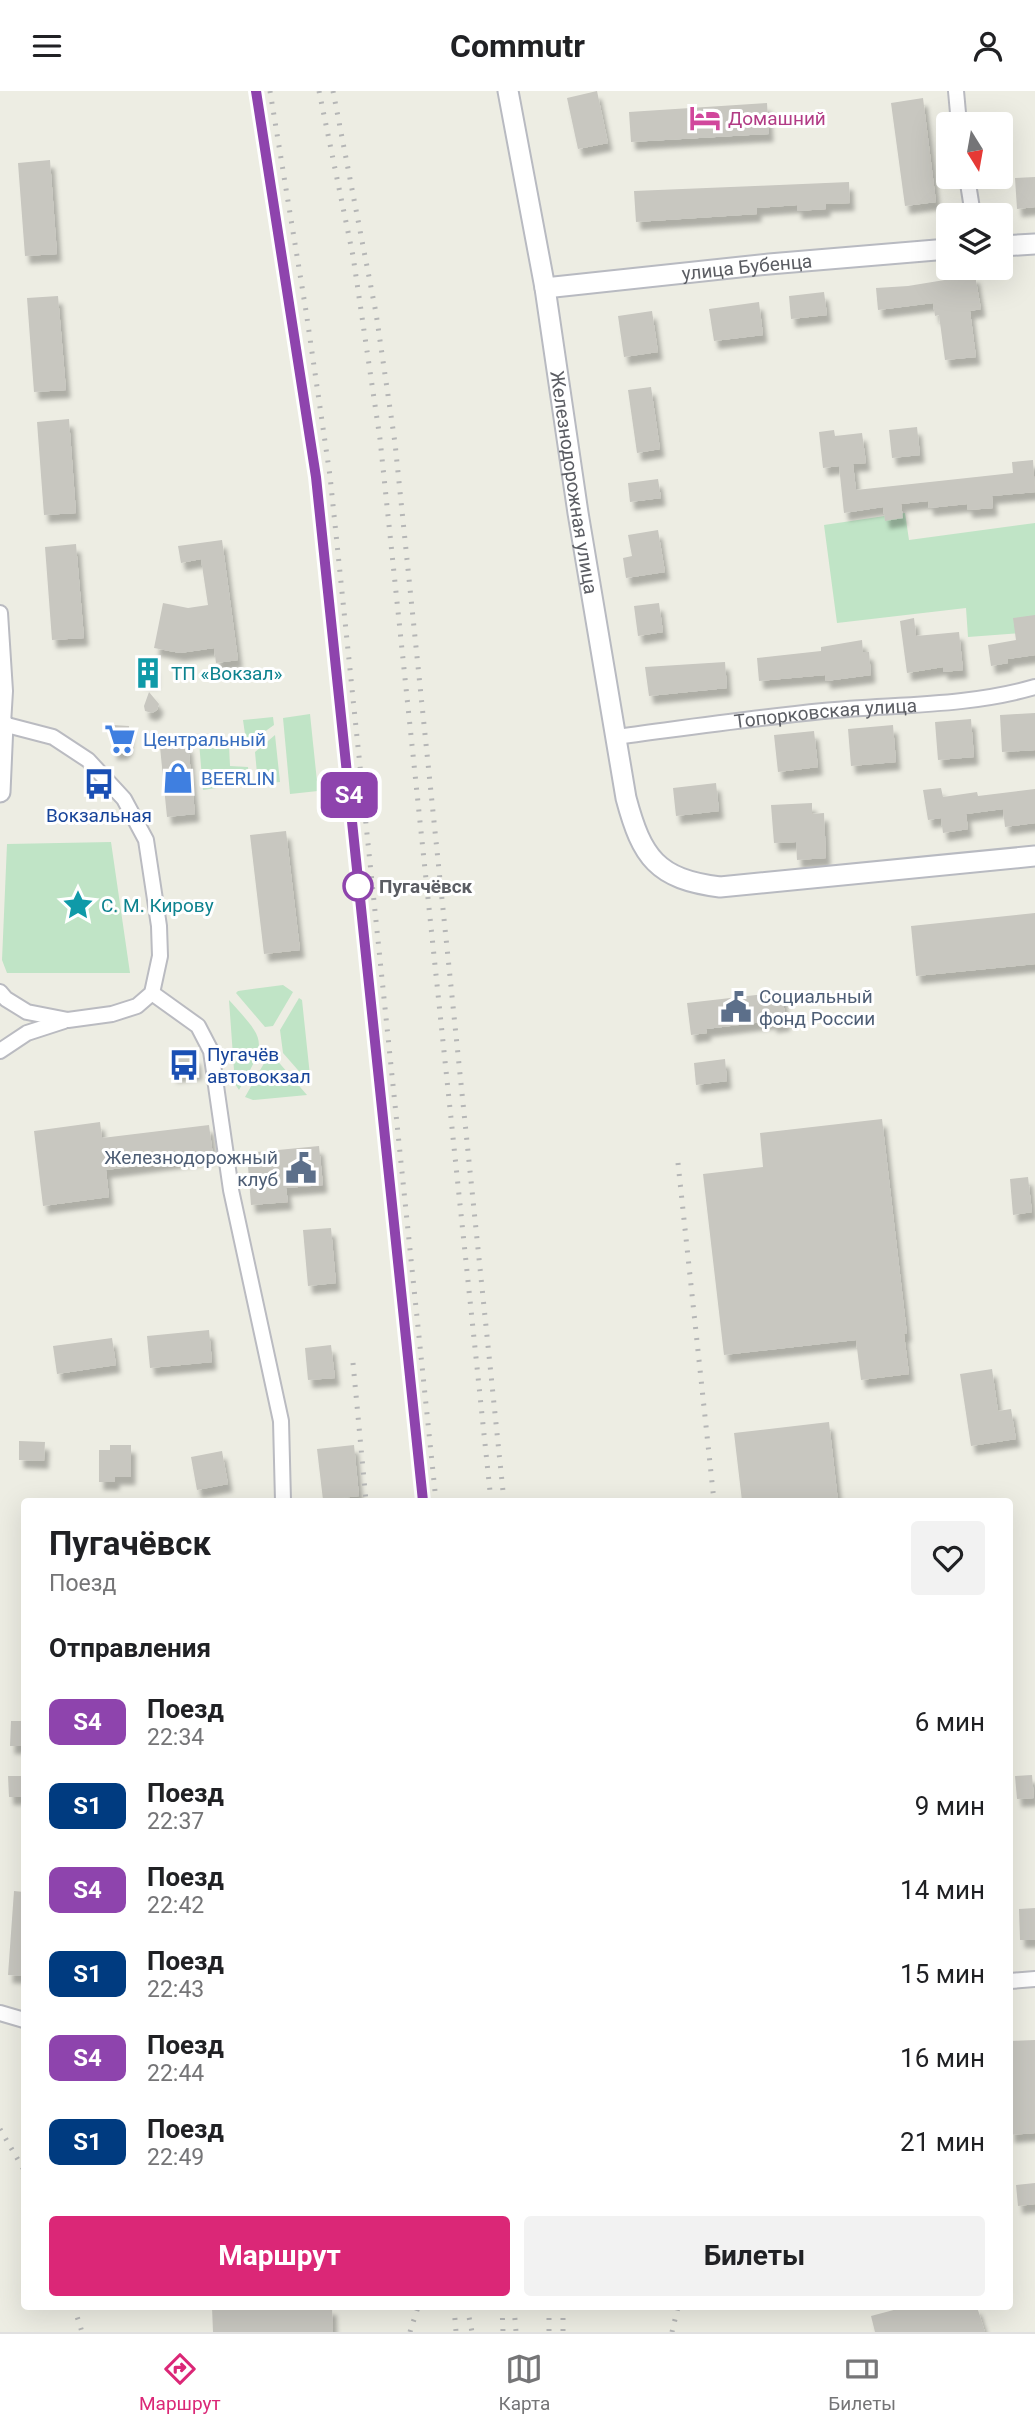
<!DOCTYPE html>
<html lang="ru">
<meta charset="utf-8">
<style>
body{margin:0;font-family:Roboto,sans-serif;background:#f2f2f2;color:#202124;height:100vh;display:flex;flex-direction:column;font-size:26px;white-space:nowrap}
*{box-sizing:border-box;margin:0}
p{font-size:23px;color:#757577}
.icon{flex:none;width:38px;height:38px;fill:none;stroke:currentColor;stroke-width:2;stroke-linecap:round;stroke-linejoin:round}
.map{position:relative;flex:1;overflow:hidden}
.panel{position:absolute;left:21px;top:1407px;width:992px;height:812px;display:flex;flex-direction:column;background:#fff;border-radius:7px;box-shadow:0 7px 28px #0002}
.panel>*{flex:none}
.badge{padding:0 14px;border-radius:10px;font-size:24px;line-height:46px}
.needle{width:46px;rotate:169deg}
.buttons{position:absolute;left:936px;top:21px;display:grid;gap:14px}
.buttons a{display:grid;place-items:center;width:77px;height:77px;border-radius:7px;background:#fff;box-shadow:0 7px 28px #0002;font-size:35px}
.map>.badge{position:absolute;translate:-50% -50%;box-shadow:0 0 0 4px #fff}
h2{padding:0 28px;font-size:26px;line-height:63px}
.round{display:grid;place-items:center;flex:none;width:74px;height:74px;border-radius:7px;background:#f2f2f2}
.head{display:flex;align-items:center;justify-content:space-between;height:119px;padding:0 28px}
h1{font-size:33px;font-weight:700;line-height:52px}
.button{display:flex;gap:14px;margin-top:auto;padding:14px 28px}
.button a{flex:1;height:80px;border-radius:7px;background:#db2777;color:#fff;font-size:28px;font-weight:700;line-height:80px;text-align:center}
.button a+a{background:#f2f2f2;color:#202124}
ul{padding:0;list-style:none}
li{display:flex;align-items:center;gap:21px;height:84px;padding:0 28px}
li div{flex:1}
li b{display:block;font-size:26px}
li em{font-style:normal}
li .badge{min-width:77px;font-weight:700;text-align:center}
header{display:flex;justify-content:space-between;align-items:center;height:91px;padding:0 28px;background:#fff;font-size:32px;font-weight:700}
.menu{display:flex;justify-content:space-around;align-items:center;height:98px;border-top:2px solid #e0e0e0;background:#fff;font-size:19px;color:#757577}
.menu a{display:grid;justify-items:center;gap:4px}
.menu .selected{color:#db2777}
.map>svg:first-child{display:block}
.green{fill:#c0e4c6}
.building{fill:#c8c7c0;filter:url(#shadow)}
.lines{fill:none;stroke-linecap:round;stroke-linejoin:round}
.street-casing{stroke:#babbc1;stroke-width:18}
.secondary-casing{stroke:#b8bac1;stroke-width:23}
.street{stroke:#fff;stroke-width:14}
.secondary{stroke:#fff;stroke-width:19}
.rail{stroke:#b5b6b6;stroke-width:5;stroke-dasharray:2 9;stroke-linecap:butt}
.line-casing{stroke:#fff;stroke-width:16}
.line{stroke:#8e44ad;stroke-width:10}
.stop-dot{fill:#fff;stroke:#8e44ad;stroke-width:3.5}
.labels{text-anchor:middle;dominant-baseline:central;stroke-width:6;stroke-linejoin:round;paint-order:stroke}
.hotel-label{font-size:19px;fill:#b23c85;stroke:#fff;text-anchor:start}
.street-label{font-size:19px;fill:#5b5d63;stroke:#fff}
.culture-label{font-size:19px;fill:#0d838f;stroke:#fff;text-anchor:start}
.shop-label{font-size:19px;fill:#366cbe;stroke:#fff;text-anchor:start}
.transit-label{font-size:19px;fill:#164399;stroke:#fff}
.stop-label{font-size:19px;font-weight:bold;fill:#5b5d63;stroke:#fff;text-anchor:start}
.service-label{font-size:19px;fill:#4e5e75;stroke:#fff;text-anchor:start}
</style>
<header><svg class="icon" aria-label="menu" viewBox="0 0 24 24"><path d="M4 6h16M4 12h16M4 18h16"/></svg>Commutr<svg class="icon" aria-label="person" viewBox="0 0 24 24"><circle cx="12" cy="8" r="4"/><path d="M4 21q1-7 8-7t8 7"/></svg></header>
<div class="map">
<svg width="1035" height="2241" viewBox="0 0 1035 2241">
<defs>
<filter id="shadow"><feDropShadow dx="4.5" dy="8" stdDeviation="2" flood-color="#0004"/></filter>
</defs>
<rect width="100%" height="100%" fill="#edede3"/>
<path class="green" d="M 905,422 L 909,449 L 1035,432 L 1035,541 L 968,546 L 966,517 L 837,532 L 824,434 Z
M 310,623 L 318,700 L 290,703 L 283,627 Z
M 273,626 L 274,634 L 253,649 L 246,650 L 243,629 Z
M 275,644 L 280,691 L 258,693 L 255,661 Z
M 241,646 L 242,652 L 229,654 L 230,675 L 248,676 L 249,692 L 203,699 L 199,651 Z
M 111,751 L 130,882 L 7,882 L 2,869 L 7,753 Z
M 283,894 L 293,901 L 273,935 L 265,936 L 236,902 L 238,900 Z
M 299,907 L 302,909 L 311,994 L 283,962 L 280,939 Z
M 229,909 C 267,951 267,949 239,999 L 235,993 Z
M 267,967 L 275,967 L 307,1004 L 253,1009 L 245,1006 Z"/>
<path class="building" d="M 597,0 L 608,52 L 578,58 L 567,7 Z
M 923,7 L 936,111 L 905,115 L 891,12 Z
M 767,12 L 769,43 L 631,51 L 629,21 Z
M 50,69 L 57,163 L 25,165 L 18,72 Z
M 1035,86 L 1035,116 L 1017,118 L 1015,87 Z
M 849,91 L 850,112 L 826,113 L 826,118 L 797,120 L 797,114 L 757,117 L 757,123 L 636,131 L 634,100 Z
M 975,184 L 981,218 L 970,220 L 976,266 L 945,269 L 939,224 L 935,225 L 933,212 L 878,219 L 876,197 L 908,195 Z
M 824,201 L 827,224 L 791,228 L 789,205 Z
M 58,205 L 66,299 L 34,301 L 27,207 Z
M 759,211 L 763,244 L 714,250 L 709,218 Z
M 652,220 L 658,261 L 624,266 L 618,225 Z
M 651,296 L 660,358 L 637,362 L 628,299 Z
M 69,328 L 76,422 L 44,424 L 37,331 Z
M 917,336 L 920,364 L 892,367 L 889,339 Z
M 834,339 L 835,345 L 862,342 L 866,372 L 853,373 L 856,399 L 1013,382 L 1012,371 L 1033,369 L 1035,401 L 992,405 L 993,417 L 968,419 L 967,413 L 929,417 L 928,410 L 901,413 L 903,427 L 885,430 L 883,416 L 844,422 L 839,375 L 823,377 L 819,341 Z
M 658,388 L 661,407 L 630,411 L 628,392 Z
M 658,439 L 665,481 L 626,487 L 623,467 L 632,465 L 628,444 Z
M 222,449 L 238,569 L 216,572 L 214,557 L 180,562 L 154,557 L 163,512 L 188,517 L 208,514 L 201,468 L 181,472 L 178,455 Z
M 76,453 L 84,547 L 52,549 L 45,456 Z
M 659,512 L 663,541 L 638,545 L 634,515 Z
M 1035,524 L 1035,564 L 1008,568 L 1008,572 L 991,575 L 988,554 L 1016,549 L 1013,527 Z
M 914,527 L 916,545 L 959,541 L 963,579 L 943,581 L 943,576 L 907,582 L 900,530 Z
M 862,549 L 863,561 L 869,561 L 871,584 L 826,590 L 825,584 L 759,590 L 757,567 L 821,560 L 821,556 Z
M 725,571 L 727,597 L 649,605 L 645,576 Z
M 141,574 L 154,574 L 154,590 L 141,590 Z
M 149,601 L 159,613 L 157,619 L 152,622 L 145,620 L 144,615 Z
M 1035,622 L 1035,659 L 1002,661 L 1000,624 Z
M 971,628 L 974,666 L 938,669 L 935,631 Z
M 113,634 L 129,635 L 128,656 L 123,661 L 112,661 Z
M 893,634 L 896,671 L 851,675 L 848,638 Z
M 814,640 L 818,676 L 778,681 L 774,644 Z
M 188,653 L 195,723 L 167,726 L 160,656 Z
M 716,692 L 719,720 L 676,725 L 673,697 Z
M 941,697 L 943,706 L 977,701 L 978,705 L 1035,698 L 1035,732 L 1005,736 L 1003,718 L 966,723 L 968,738 L 943,742 L 941,727 L 928,729 L 923,699 Z
M 812,712 L 812,723 L 824,722 L 826,767 L 797,769 L 796,751 L 774,752 L 771,714 Z
M 286,740 L 300,859 L 264,863 L 250,744 Z
M 1035,822 L 1035,873 L 916,885 L 911,835 Z
M 782,901 L 786,932 L 772,934 L 772,930 L 706,938 L 707,942 L 691,944 L 687,912 Z
M 196,965 L 198,981 L 172,984 L 170,968 Z
M 725,968 L 727,990 L 696,994 L 694,972 Z
M 882,1028 L 907,1243 L 904,1243 L 909,1283 L 861,1289 L 856,1249 L 724,1264 L 703,1083 L 763,1076 L 760,1042 Z
M 100,1031 L 102,1047 L 209,1034 L 213,1065 L 106,1079 L 109,1106 L 43,1115 L 34,1040 Z
M 319,1055 L 323,1094 L 286,1097 L 288,1111 L 251,1114 L 247,1062 Z
M 1028,1086 L 1032,1121 L 1013,1124 L 1010,1088 Z
M 331,1137 L 336,1192 L 308,1195 L 303,1139 Z
M 209,1239 L 212,1271 L 150,1277 L 147,1245 Z
M 112,1247 L 116,1274 L 57,1283 L 53,1255 Z
M 331,1254 L 335,1287 L 308,1289 L 305,1257 Z
M 992,1278 L 998,1320 L 1011,1318 L 1016,1348 L 971,1355 L 960,1283 Z
M 829,1331 L 838,1410 L 742,1410 L 734,1342 Z
M 19,1350 L 45,1351 L 44,1370 L 19,1369 Z
M 110,1354 L 131,1354 L 131,1386 L 115,1386 L 115,1391 L 99,1391 L 99,1359 L 110,1359 Z
M 354,1354 L 359,1405 L 323,1409 L 317,1358 Z
M 222,1360 L 228,1393 L 197,1399 L 191,1366 Z
M 11,1630 L 24,1630 L 24,1655 L 10,1655 Z
M 1032,1684 L 1034,1707 L 1017,1708 L 1015,1685 Z
M 8,1685 L 24,1685 L 24,1706 L 9,1706 Z
M 14,1800 L 24,1801 L 24,1885 L 8,1884 Z
M 1035,1817 L 1035,1849 L 1020,1849 L 1019,1818 Z
M 1035,1949 L 1035,2042 L 1010,2044 L 1010,1950 Z
M 1035,2092 L 1035,2113 L 1018,2115 L 1016,2094 Z
M 212,2216 L 332,2216 L 333,2241 L 213,2241 Z
M 905,2216 L 977,2216 L 985,2241 L 875,2241 L 871,2225 Z"/>
<g class="lines">
<defs>
<g id="street">
<path d="M 956,0 L 959,33"/>
<path d="M 967,86 L 973,124"/>
<path d="M 0,522 L 5,600 L 3,633 L 53,646 L 88,669 L 124,708 L 146,749 L 159,835 L 160,865 L 152,902 L 137,915 L 112,923 L 68,929 L 27,921 L 6,908 L 0,901"/>
<path id="s1" d="M 615,646 C 684,637 753,627 823,620 C 894,613 966,616 1035,596"/>
<path d="M 152,902 L 198,935 L 211,960 L 231,1099 L 281,1330 L 283,1410"/>
<path d="M 0,960 L 27,942 L 64,930"/>
<path d="M 1010,1890 L 1035,1888"/>
<path d="M 0,1922 L 24,1929"/>
</g>
<g id="secondary">
<path id="s2" d="M 508,0 L 545,197 L 578,422 L 626,707 C 642,767 657,788 720,796 L 1035,765"/>
<path d="M 1001,155 L 1035,153"/>
<path id="s3" d="M 545,197 L 769,173 L 948,158"/>
<path d="M 0,633 L 3,633 L 0,701"/>
</g>
</defs>
<use href="#street" class="street-casing"/>
<use href="#secondary" class="secondary-casing"/>
<use href="#street" class="street"/>
<use href="#secondary" class="secondary"/>
<path class="rail" d="M 256,0 L 316,386 L 423,1410
M 270,0 L 306,220 L 330,385 L 436,1410
M 319,0 L 353,165 L 380,348 L 491,1410
M 333,0 L 376,222 L 395,352 L 504,1410
M 678,1072 L 714,1410
M 353,1272 L 366,1410
M 0,2038 L 24,2079
M 74,2216 L 82,2241
M 454,2216 L 456,2241
M 467,2216 L 472,2241
M 502,2216 L 503,2241
M 514,2216 L 516,2241
M 549,2216 L 549,2241
M 563,2216 L 563,2241
M 410,2241 L 418,2216
M 672,2241 L 678,2216"/>
</g>
<g class="lines">
<defs>
<path id="line" d="M 256,0 L 316,386 L 423,1410"/>
</defs>
<use href="#line" class="line-casing"/>
<use href="#line" class="line"/>
</g>
<defs>
<symbol id="hotel-bare" viewBox="-9 -9 18 18"><path d="M-6-4.5h1.5V1H6V5H4.5V3h-9V5H-6ZM-4 0a1.8 1.8 0 1 1 3.6 0ZM.5 0V-2.5h3Q6-2.5 6 0Z" fill="#d1479c" stroke="#fff" stroke-width="2.5" paint-order="stroke"/></symbol>
<symbol id="building-bare" viewBox="-9 -9 18 18"><path d="M-4-6H4V6H1V3H-1V6H-4ZM-2.5-4.3h1.7v1.8h-1.7ZM.8-4.3h1.7v1.8H.8ZM-2.5-1h1.7V.8h-1.7ZM.8-1h1.7V.8H.8Z" fill="#0f9aa8" stroke="#fff" stroke-width="2.5" paint-order="stroke"/></symbol>
<symbol id="supermarket-bare" viewBox="-9 -9 18 18"><path d="M-6-5.5h2.5l.6 2H6L4.5 2H-2.5L-4.4-4H-6ZM-1.5 3.2a1.3 1.3 0 1 0 .1 0ZM3 3.2a1.3 1.3 0 1 0 .1 0Z" fill="#3f7fe0" stroke="#fff" stroke-width="2.5" paint-order="stroke"/></symbol>
<symbol id="shop-bare" viewBox="-9 -9 18 18"><path d="M-5-2.5h2.3a2.7 3.5 0 0 1 5.4 0H5L5.5 6h-11ZM-1.5-2.5h3a1.5 2.3 0 0 0-3 0Z" fill="#3f7fe0" stroke="#fff" stroke-width="2.5" paint-order="stroke"/></symbol>
<symbol id="bus-bare" viewBox="-9 -9 18 18"><path d="M-5-6H5V4H4V6H2V4H-2V6H-4V4H-5ZM-3.5-4V0h7V-4ZM-3.5 1.2v1.5H-2V1.2ZM2 1.2v1.5H3.5V1.2Z" fill="#1a4fb4" stroke="#fff" stroke-width="2.5" paint-order="stroke"/></symbol>
<symbol id="sight-bare" viewBox="-9 -9 18 18"><path d="M0-6L1.8-2.2L6-1.7L2.9 1.2L3.7 5.4L0 3.3L-3.7 5.4L-2.9 1.2L-6-1.7L-1.8-2.2Z" fill="#0f9aa8" stroke="#fff" stroke-width="2.5" paint-order="stroke"/></symbol>
<symbol id="civic-bare" viewBox="-9 -9 18 18"><path d="M-.6-6.5H3V-4.5H.6V-3L4-1V1h2V6H-6V1h2V-1L-.6-3ZM-1.2 2.5V6h2.4V2.5Z" fill="#5c6f8a" stroke="#fff" stroke-width="2.5" paint-order="stroke"/></symbol>
</defs>
<g fill-rule="evenodd">
<use href="#hotel-bare" x="683" y="5" width="44" height="44"/>
<use href="#building-bare" x="126" y="560" width="44" height="44"/>
<use href="#supermarket-bare" x="98" y="626" width="44" height="44"/>
<use href="#shop-bare" x="156" y="665" width="44" height="44"/>
<use href="#bus-bare" x="77" y="671" width="44" height="44"/>
<use href="#sight-bare" x="56" y="792" width="44" height="44"/>
<use href="#civic-bare" x="714" y="894" width="44" height="44"/>
<use href="#bus-bare" x="162" y="952" width="44" height="44"/>
<use href="#civic-bare" x="279" y="1055" width="44" height="44"/>
</g>
<circle class="stop-dot" cx="358" cy="795" r="14"/>
<g class="labels">
<g class="hotel-label">
<text x="728" y="27">Домашний</text>
</g>
<g class="street-label">
<text stroke="none"><textPath href="#s3" startOffset="203">улица Бубенца</textPath></text>
<text stroke="none"><textPath href="#s2" startOffset="397">Железнодорожная улица</textPath></text>
<text stroke="none"><textPath href="#s1" startOffset="212">Топорковская улица</textPath></text>
</g>
<g class="culture-label">
<text x="171" y="582">ТП «Вокзал»</text>
<text x="101" y="814">С. М. Кирову</text>
</g>
<g class="shop-label">
<text x="143" y="648">Центральный</text>
<text x="201" y="687">BEERLIN</text>
</g>
<g class="transit-label">
<text x="99" y="724">Вокзальная</text>
<text x="207" y="963" text-anchor="start">Пугачёв<tspan x="207" dy="22">автовокзал</tspan></text>
</g>
<g class="stop-label">
<text x="379" y="795">Пугачёвск</text>
</g>
<g class="service-label">
<text x="759" y="905">Социальный<tspan x="759" dy="22">фонд России</tspan></text>
<text x="278" y="1066" text-anchor="end">Железнодорожный<tspan x="278" dy="22">клуб</tspan></text>
</g>
</g>
</svg>
<div class="buttons">
<a><svg class="needle" viewBox="-14 -14 28 28"><path d="M0-13l5 13h-10z" fill="#e53935"/><path d="M0 13l5-13h-10z" fill="#757577"/></svg></a>
<a><svg class="icon" aria-label="layers" viewBox="0 0 24 24"><path d="M12 4l9 5-9 5-9-5zM3 14l9 5 9-5"/></svg></a>
</div>
<b class="badge" style="left:349px;top:704px;background:#8e44ad;color:#fff">S4</b>
<section class="panel">
<div class="head"><div><h1>Пугачёвск</h1><p>Поезд</p></div><a class="round"><svg class="icon" aria-label="heart" viewBox="0 0 24 24"><path d="M12 20l-8-8c-3-5 5-10 8-4 3-6 11-1 8 4z"/></svg></a></div>
<h2>Отправления</h2>
<ul>
<li><span class="badge" style="background:#8e44ad;color:#fff">S4</span><div><b>Поезд</b><p>22:34</p></div><em>6 мин</em></li>
<li><span class="badge" style="background:#003b80;color:#fff">S1</span><div><b>Поезд</b><p>22:37</p></div><em>9 мин</em></li>
<li><span class="badge" style="background:#8e44ad;color:#fff">S4</span><div><b>Поезд</b><p>22:42</p></div><em>14 мин</em></li>
<li><span class="badge" style="background:#003b80;color:#fff">S1</span><div><b>Поезд</b><p>22:43</p></div><em>15 мин</em></li>
<li><span class="badge" style="background:#8e44ad;color:#fff">S4</span><div><b>Поезд</b><p>22:44</p></div><em>16 мин</em></li>
<li><span class="badge" style="background:#003b80;color:#fff">S1</span><div><b>Поезд</b><p>22:49</p></div><em>21 мин</em></li>
</ul>
<div class="button"><a>Маршрут</a><a>Билеты</a></div>
</section>
</div>
<nav class="menu">
<a class="selected"><svg class="icon" aria-label="directions" viewBox="0 0 24 24"><path d="M12 3l9 9-9 9-9-9zM9 14v-3h6M13 9l2 2-2 2"/></svg>Маршрут</a>
<a><svg class="icon" aria-label="map" viewBox="0 0 24 24"><path d="M3 6l6-2 6 2 6-2v14l-6 2-6-2-6 2zM9 4v14M15 6v14"/></svg>Карта</a>
<a><svg class="icon" aria-label="tickets" viewBox="0 0 24 24"><path d="M3 7h18v10H3zM15 7v10"/></svg>Билеты</a>
</nav>
